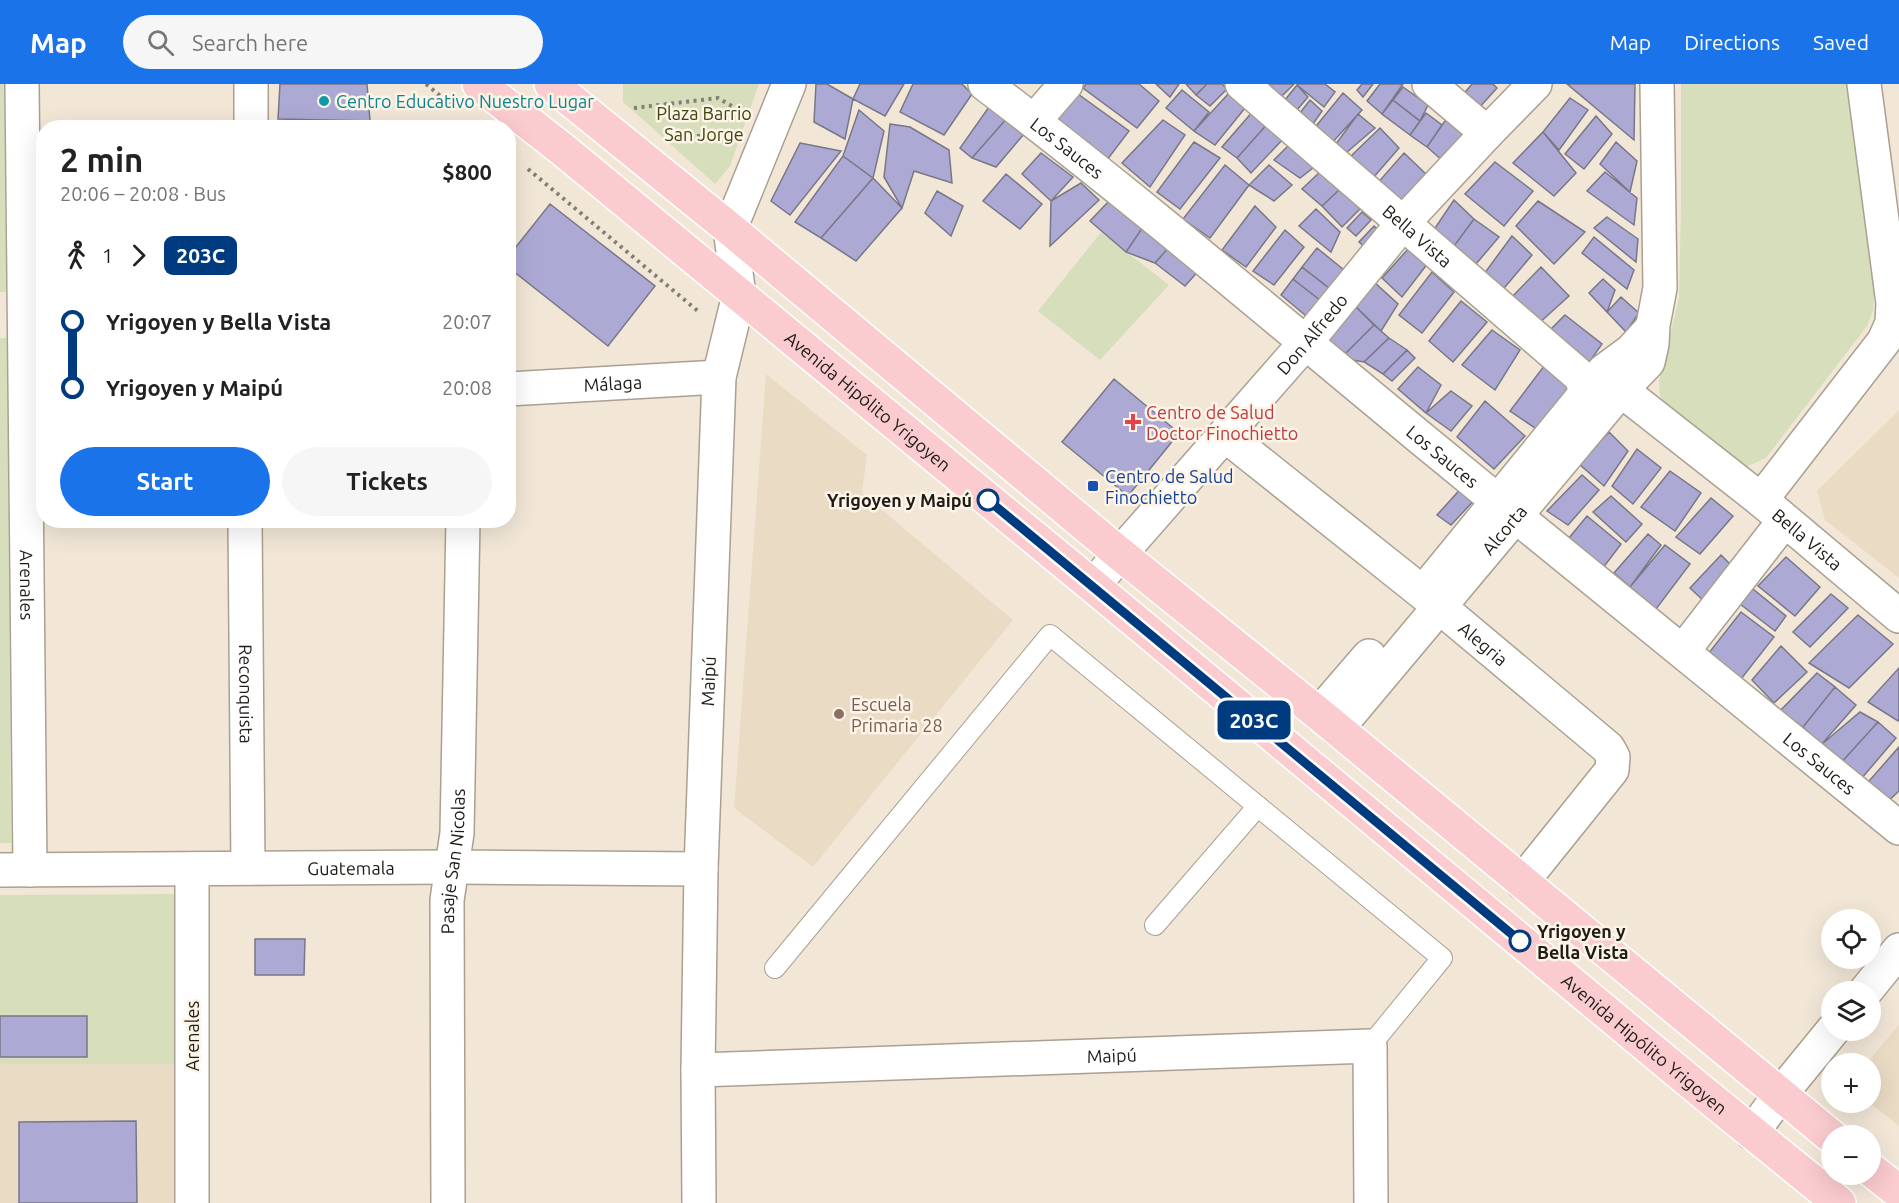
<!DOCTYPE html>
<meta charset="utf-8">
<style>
body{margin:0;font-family:Ubuntu,sans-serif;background:#f6f6f6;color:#222;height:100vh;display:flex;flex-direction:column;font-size:22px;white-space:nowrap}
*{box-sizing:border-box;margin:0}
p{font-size:20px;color:#767676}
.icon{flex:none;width:33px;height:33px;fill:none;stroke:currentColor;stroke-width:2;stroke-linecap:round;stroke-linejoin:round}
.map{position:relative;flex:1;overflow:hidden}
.drawer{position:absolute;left:36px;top:36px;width:480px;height:408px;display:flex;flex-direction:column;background:#fff;border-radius:24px;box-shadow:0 6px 24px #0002}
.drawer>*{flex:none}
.badge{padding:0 12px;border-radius:9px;font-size:21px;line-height:39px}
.buttons{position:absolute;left:1821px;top:825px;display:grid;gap:12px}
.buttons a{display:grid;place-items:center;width:60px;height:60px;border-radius:50%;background:#fff;box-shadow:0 6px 24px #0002;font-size:30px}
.map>.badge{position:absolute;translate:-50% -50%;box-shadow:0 0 0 3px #fff}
.legs{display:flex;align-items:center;gap:9px;height:66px;padding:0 24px;font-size:20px}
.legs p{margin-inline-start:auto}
.overview{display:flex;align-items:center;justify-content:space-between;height:102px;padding:0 24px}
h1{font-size:33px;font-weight:700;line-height:45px}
.action{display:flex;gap:12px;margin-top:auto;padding:12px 24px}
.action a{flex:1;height:69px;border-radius:36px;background:#1a73e8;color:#fff;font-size:24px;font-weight:700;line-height:69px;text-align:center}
.action a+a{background:#f6f6f6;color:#222}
ul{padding:0 24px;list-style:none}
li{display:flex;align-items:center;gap:21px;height:66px;font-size:22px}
li i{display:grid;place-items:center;width:9px;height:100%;margin:0 8px;background:currentColor}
li i::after{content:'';width:15px;height:15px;margin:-8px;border:4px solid;border-radius:50%;background:#fff}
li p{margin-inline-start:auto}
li:first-child i{background:linear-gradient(#0000 50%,currentColor 0)}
li:last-child i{background:linear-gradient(currentColor 50%,#0000 0)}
header{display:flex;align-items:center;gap:36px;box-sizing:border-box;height:84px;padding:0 30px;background:#1a73e8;color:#fff}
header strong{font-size:28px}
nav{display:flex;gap:33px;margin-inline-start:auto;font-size:21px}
.search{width:420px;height:54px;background:#f6f6f6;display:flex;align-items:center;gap:15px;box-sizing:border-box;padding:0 21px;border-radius:33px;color:#767676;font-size:22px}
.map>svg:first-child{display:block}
.built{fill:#eadbc5}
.green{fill:#d7debb}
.building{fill:#acaad4;stroke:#787787;stroke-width:1.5}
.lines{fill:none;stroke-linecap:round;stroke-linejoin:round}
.lane-casing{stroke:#aaa091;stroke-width:22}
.street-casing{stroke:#aaa091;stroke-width:36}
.primary-casing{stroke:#fff;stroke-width:36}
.path{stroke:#857e74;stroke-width:4;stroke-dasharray:3 4.5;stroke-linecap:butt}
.lane{stroke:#fff;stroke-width:20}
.street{stroke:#fff;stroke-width:33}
.primary{stroke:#facbcf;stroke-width:33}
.line-1-casing{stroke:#fff;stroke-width:14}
.line-1{stroke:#003b80;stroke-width:9}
.culture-dot{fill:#0f9aa8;stroke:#fdf4e8;stroke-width:2}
.health-dot{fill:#e0444e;stroke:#fdf4e8;stroke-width:2}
.transit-dot{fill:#1a4fb4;stroke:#fdf4e8;stroke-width:2}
.stop-1-dot{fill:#fff;stroke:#003b80;stroke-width:3}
.education-dot{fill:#8d6e63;stroke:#fdf4e8;stroke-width:2}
.labels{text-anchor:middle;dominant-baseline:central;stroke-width:5;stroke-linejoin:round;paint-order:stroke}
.culture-label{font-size:18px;fill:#0d838f;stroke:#fdf4e8;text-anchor:start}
.park-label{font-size:18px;fill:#3d4410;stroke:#fdf4e8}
.street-label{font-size:18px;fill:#1f1b16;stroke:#fdf4e8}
.health-label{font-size:18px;fill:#be3a42;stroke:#fdf4e8;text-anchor:start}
.transit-label{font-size:18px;fill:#164399;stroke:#fdf4e8;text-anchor:start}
.stop-label{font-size:18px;font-weight:bold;fill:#1f1b16;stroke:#fdf4e8;text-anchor:end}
.education-label{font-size:18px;fill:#785e54;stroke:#fdf4e8;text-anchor:start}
</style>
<header>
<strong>Map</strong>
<div class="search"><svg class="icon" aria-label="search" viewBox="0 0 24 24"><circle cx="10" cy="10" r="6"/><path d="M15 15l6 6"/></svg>Search here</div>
<nav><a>Map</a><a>Directions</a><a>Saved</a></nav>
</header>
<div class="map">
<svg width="1899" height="1119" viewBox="0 0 1899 1119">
<rect width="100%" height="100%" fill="#f2e7d7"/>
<path class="built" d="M 766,290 L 867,371 L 862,409 L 1013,536 L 813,783 L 734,724 Z
M 1899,326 L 1899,494 L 1825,436 L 1817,407 Z
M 1899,940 L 1899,1042 L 1870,1019 L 1870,980 L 1867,979 Z
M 0,980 L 181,980 L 181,1119 L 0,1119 Z"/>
<path class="green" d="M 0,0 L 4,0 L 6,208 L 0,208 Z
M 623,0 L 759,0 L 730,82 L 715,100 L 623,18 Z
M 1681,0 L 1854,0 L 1874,210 L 1873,227 L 1867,242 L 1766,374 L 1748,382 L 1735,381 L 1665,325 L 1660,311 L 1659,297 L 1679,214 L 1681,123 Z
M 1101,148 L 1169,201 L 1100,276 L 1038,227 Z
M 0,254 L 7,254 L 11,759 L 0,759 Z
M 180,810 L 181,980 L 0,980 L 0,811 Z"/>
<path class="building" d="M 280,0 L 367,0 L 370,37 L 278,35 Z
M 816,0 L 827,0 L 853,15 L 845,55 L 814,38 Z
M 860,0 L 904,0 L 885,32 L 853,15 Z
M 913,0 L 962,0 L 972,10 L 944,51 L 900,28 Z
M 1086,0 L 1139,0 L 1159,17 L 1137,44 L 1083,4 Z
M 1156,0 L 1179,0 L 1170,13 Z
M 1186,0 L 1207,0 L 1196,11 Z
M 1207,0 L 1222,0 L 1227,5 L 1210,22 L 1196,11 Z
M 1266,0 L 1294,0 L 1279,15 Z
M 1298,0 L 1325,0 L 1335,8 L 1324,23 L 1297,1 Z
M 1362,0 L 1373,0 L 1363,13 L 1357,6 Z
M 1380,0 L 1403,0 L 1382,30 L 1367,17 Z
M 1472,0 L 1493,0 L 1497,4 L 1478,25 L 1462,12 Z
M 1567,0 L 1635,0 L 1634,56 Z
M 1297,1 L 1308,13 L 1297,26 L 1285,16 Z
M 1403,3 L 1428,21 L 1420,37 L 1393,16 Z
M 1182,6 L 1209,28 L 1194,47 L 1166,24 Z
M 1229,9 L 1245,24 L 1215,61 L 1194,47 Z
M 1343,9 L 1362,26 L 1330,61 L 1313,46 Z
M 1078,10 L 1129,47 L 1107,76 L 1054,35 Z
M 1570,14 L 1588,26 L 1559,66 L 1543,48 Z
M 1310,16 L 1322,27 L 1313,40 L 1300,29 Z
M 1393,16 L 1420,37 L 1410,51 L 1382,30 Z
M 989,23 L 1008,33 L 972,74 L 960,64 Z
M 859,26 L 884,47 L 873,94 L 843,72 Z
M 1254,26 L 1269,38 L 1237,74 L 1222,63 Z
M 1426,29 L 1442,41 L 1427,63 L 1410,51 Z
M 1358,30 L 1375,44 L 1346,69 L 1333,64 Z
M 1596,32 L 1612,50 L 1584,85 L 1565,70 Z
M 1008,33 L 1024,50 L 996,83 L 972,74 Z
M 1447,34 L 1467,49 L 1444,78 L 1427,63 Z
M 1163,36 L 1185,51 L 1150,103 L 1122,79 Z
M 1269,38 L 1284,54 L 1251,89 L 1237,74 Z
M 890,40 L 910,43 L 949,66 L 952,99 L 914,87 L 902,124 L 884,93 Z
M 1380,44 L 1399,64 L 1373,94 L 1349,74 Z
M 1543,48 L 1576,89 L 1554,112 L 1513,79 Z
M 1295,55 L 1318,80 L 1300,94 L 1274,76 Z
M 1194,58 L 1220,74 L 1180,125 L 1157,108 Z
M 1616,58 L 1637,77 L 1630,108 L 1600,80 Z
M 800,59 L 841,67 L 790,131 L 771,117 Z
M 1041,69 L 1073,93 L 1051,117 L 1022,90 Z
M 1404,69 L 1427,91 L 1399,119 L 1375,102 Z
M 843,72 L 873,94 L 821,154 L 795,138 Z
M 1495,78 L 1533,107 L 1504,142 L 1465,110 Z
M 1225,81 L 1249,101 L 1210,154 L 1183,135 Z
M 1269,81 L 1292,101 L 1274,117 L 1249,101 Z
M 1322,86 L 1340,105 L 1322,122 L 1302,105 Z
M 1605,88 L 1637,114 L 1634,141 L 1587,107 Z
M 1006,90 L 1042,120 L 1020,145 L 983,117 Z
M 873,94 L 902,124 L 856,177 L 821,154 Z
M 1081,99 L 1099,116 L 1050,162 L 1051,117 Z
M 1340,105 L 1360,125 L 1342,143 L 1322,122 Z
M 937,107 L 963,122 L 951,152 L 925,129 Z
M 1110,116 L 1145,140 L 1126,168 L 1090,137 Z
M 1454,116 L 1474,135 L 1454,162 L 1433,147 Z
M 1538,117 L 1585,148 L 1554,180 L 1516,142 Z
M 550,120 L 655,202 L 608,262 L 508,183 L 508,173 Z
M 1255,122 L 1276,143 L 1246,183 L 1222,166 Z
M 1316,125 L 1340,148 L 1331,168 L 1299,142 Z
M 1362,128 L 1371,136 L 1356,152 L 1347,144 Z
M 1607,133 L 1638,155 L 1636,178 L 1594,144 Z
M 1474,135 L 1499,153 L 1476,180 L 1454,162 Z
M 1145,140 L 1170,162 L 1155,179 L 1126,168 Z
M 1374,142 L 1385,152 L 1370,168 L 1359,158 Z
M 1285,146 L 1304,163 L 1274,201 L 1253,187 Z
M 1512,152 L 1532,171 L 1500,209 L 1481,194 Z
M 1594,153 L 1634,186 L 1627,205 L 1582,169 Z
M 1170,162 L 1200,185 L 1185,202 L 1155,179 Z
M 1410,163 L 1428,179 L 1402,213 L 1382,194 Z
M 1317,164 L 1349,190 L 1334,208 L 1302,183 Z
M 1302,183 L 1334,208 L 1325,220 L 1293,195 Z
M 1541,183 L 1569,212 L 1537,241 L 1509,216 Z
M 1432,188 L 1454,208 L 1422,249 L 1399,231 Z
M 1293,195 L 1325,220 L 1311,236 L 1281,211 Z
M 1603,195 L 1615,206 L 1607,228 L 1589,209 Z
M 1373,197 L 1398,220 L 1381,247 L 1352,219 Z
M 1621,213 L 1639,229 L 1626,248 L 1607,228 Z
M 1461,217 L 1487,238 L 1453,278 L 1429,257 Z
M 1352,219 L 1374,241 L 1341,274 L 1323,253 Z
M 1565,231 L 1602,260 L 1586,283 L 1547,249 Z
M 1374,241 L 1389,254 L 1364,278 L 1341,274 Z
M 1492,246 L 1520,266 L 1495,306 L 1462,281 Z
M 1389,254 L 1407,266 L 1383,290 L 1364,278 Z
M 1407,266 L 1415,274 L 1392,297 L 1383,290 Z
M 1554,269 L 1581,293 L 1538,346 L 1510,327 Z
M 1418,283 L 1441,301 L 1426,329 L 1398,305 Z
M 1114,295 L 1179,349 L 1128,412 L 1062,358 Z
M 1451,307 L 1472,322 L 1451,347 L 1426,329 Z
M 1485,317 L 1525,352 L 1494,385 L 1457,353 Z
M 1609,348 L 1628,367 L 1604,402 L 1579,380 Z
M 1637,365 L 1661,384 L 1633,420 L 1612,402 Z
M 1670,387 L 1701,409 L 1675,447 L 1641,423 Z
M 1582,391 L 1599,406 L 1568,441 L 1547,427 Z
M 1465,400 L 1480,410 L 1451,441 L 1437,431 Z
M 1611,412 L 1642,440 L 1626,458 L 1593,428 Z
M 1711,414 L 1733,432 L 1700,470 L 1676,453 Z
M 1587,432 L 1621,460 L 1603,484 L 1569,454 Z
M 1648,450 L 1661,461 L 1630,503 L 1614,489 Z
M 1665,461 L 1690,480 L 1656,525 L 1630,503 Z
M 1721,471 L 1736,486 L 1708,521 L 1690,504 Z
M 1786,473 L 1820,503 L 1795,532 L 1758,502 Z
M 1753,505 L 1786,532 L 1775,547 L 1740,520 Z
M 1831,510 L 1848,524 L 1810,563 L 1793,548 Z
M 1741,528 L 1774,553 L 1741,595 L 1708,570 Z
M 1858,531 L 1893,560 L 1849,604 L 1809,579 Z
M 1781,562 L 1807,588 L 1774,619 L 1752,596 Z
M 1899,584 L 1899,635 L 1898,637 L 1868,618 Z
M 1817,589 L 1835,603 L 1803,643 L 1780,627 Z
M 1835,603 L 1856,621 L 1821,661 L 1803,643 Z
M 1860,628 L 1878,638 L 1839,681 L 1821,661 Z
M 1878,638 L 1896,654 L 1861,695 L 1839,681 Z
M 1899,663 L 1899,707 L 1886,719 L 1862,705 Z
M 255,855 L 305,855 L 304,891 L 255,891 Z
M 0,932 L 87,932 L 87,973 L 0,973 Z
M 136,1037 L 137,1119 L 19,1119 L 19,1038 Z"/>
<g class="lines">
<defs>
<path id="lane" d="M 1155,841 L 1258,722
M 775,884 L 1050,551 L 1442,874 L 1370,962"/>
<g id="street">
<path id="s1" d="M 22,0 L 30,786"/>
<path d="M 251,0 L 251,44"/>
<path id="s2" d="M 985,0 C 1133,112 1274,233 1417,351 C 1577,483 1739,613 1899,744"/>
<path id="s3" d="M 1242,0 L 1581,293 L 1586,308"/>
<path d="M 1429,0 L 1487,49"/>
<path d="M 1034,37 L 1066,0"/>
<path id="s4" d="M 1607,290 L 1621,306 L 1761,416 L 1899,532"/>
<path id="s5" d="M 508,305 L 719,293"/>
<path id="s6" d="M 1225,351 L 1423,509 L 1608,664 L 1613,673 L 1612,686 L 1522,798"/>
<path d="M 1761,416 L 1884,257 L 1892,239 L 1893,219 L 1864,0"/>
<path id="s7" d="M 245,436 L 248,784"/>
<path d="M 1430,500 L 1604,287 L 1631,267 L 1651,245"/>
<path id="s8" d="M 1093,502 L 1120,470 L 1306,258 L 1403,139 L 1487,49 L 1535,0"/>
<path d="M 1683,567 L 1784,437"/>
<path d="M 1319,630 L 1369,572"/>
<path id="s9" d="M 1337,645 L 1621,306 L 1648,278 L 1652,260 L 1653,241 L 1660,204 L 1657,0"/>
<path d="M 192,785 L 192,1119"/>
<path id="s10" d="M 0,786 L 452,783 L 701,785"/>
<path d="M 1865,908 L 1899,866"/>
<path id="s11" d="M 698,986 L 1370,962 L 1371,1119"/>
<path d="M 1752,1049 L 1779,1012 L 1833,946"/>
<path id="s12" d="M 448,1119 L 447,816 L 457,749 L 463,436"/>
<path id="s13" d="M 699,1119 L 698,986 L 701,785 L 719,293 L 739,211 L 730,145 L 789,0"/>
</g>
<g id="primary">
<path id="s14" d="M 479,0 L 562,65 L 1093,502 L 1706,1011 L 1839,1119"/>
<path d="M 551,0 L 730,145 L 1120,470 L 1319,630 L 1832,1053"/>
<path d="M 1870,1085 L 1899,1108"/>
</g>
</defs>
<use href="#lane" class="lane-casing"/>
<use href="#street" class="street-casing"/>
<use href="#primary" class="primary-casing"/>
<path class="path" d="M 426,0 L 451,21
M 634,24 L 718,14 L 742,28
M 682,53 L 733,50
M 528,85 L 699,228"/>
<use href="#lane" class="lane"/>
<use href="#street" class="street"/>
<use href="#primary" class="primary"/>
</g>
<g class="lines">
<defs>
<path id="line-1" d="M 988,416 L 1520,857"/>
</defs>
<use href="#line-1" class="line-1-casing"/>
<use href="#line-1" class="line-1"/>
</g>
<circle class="culture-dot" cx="324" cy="17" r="6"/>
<path class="health-dot" d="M1130 329h6v6h6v6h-6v6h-6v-6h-6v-6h6z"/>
<rect class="transit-dot" x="1087" y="396" width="12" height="12" rx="3"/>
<g class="stop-1-dot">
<circle cx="988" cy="416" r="10"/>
<circle cx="1520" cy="857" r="10"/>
</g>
<circle class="education-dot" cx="839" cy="630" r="6"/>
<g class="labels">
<g class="culture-label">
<text x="336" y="17">Centro Educativo Nuestro Lugar</text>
</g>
<g class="park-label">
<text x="704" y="29">Plaza Barrio<tspan x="704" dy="21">San Jorge</tspan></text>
</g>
<g class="street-label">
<text stroke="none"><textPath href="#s2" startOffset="104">Los Sauces</textPath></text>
<text stroke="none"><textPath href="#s3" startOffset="232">Bella Vista</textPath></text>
<text stroke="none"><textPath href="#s8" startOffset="334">Don Alfredo</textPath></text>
<text stroke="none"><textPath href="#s5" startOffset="105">Málaga</textPath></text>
<text stroke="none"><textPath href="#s14" startOffset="502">Avenida Hipólito Yrigoyen</textPath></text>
<text stroke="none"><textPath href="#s2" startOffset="590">Los Sauces</textPath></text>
<text stroke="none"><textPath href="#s9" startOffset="260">Alcorta</textPath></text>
<text stroke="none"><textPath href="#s4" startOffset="260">Bella Vista</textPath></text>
<text stroke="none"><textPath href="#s1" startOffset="501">Arenales</textPath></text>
<text stroke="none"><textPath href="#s6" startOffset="332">Alegria</textPath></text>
<text stroke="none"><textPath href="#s13" startOffset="522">Maipú</textPath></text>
<text stroke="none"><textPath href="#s7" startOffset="174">Reconquista</textPath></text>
<text stroke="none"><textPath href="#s2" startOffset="1076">Los Sauces</textPath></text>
<text stroke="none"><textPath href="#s12" startOffset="342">Pasaje San Nicolas</textPath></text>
<text stroke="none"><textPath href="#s10" startOffset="351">Guatemala</textPath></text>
<text transform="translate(192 952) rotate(-90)">Arenales</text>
<text stroke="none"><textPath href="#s14" startOffset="1510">Avenida Hipólito Yrigoyen</textPath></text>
<text stroke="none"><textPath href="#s11" startOffset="414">Maipú</textPath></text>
</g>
<g class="health-label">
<text x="1146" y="328">Centro de Salud<tspan x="1146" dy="21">Doctor Finochietto</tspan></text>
</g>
<g class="transit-label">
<text x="1105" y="392">Centro de Salud<tspan x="1105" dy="21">Finochietto</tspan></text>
</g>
<g class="stop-label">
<text x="972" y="416">Yrigoyen y Maipú</text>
<text x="1537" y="847" text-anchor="start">Yrigoyen y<tspan x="1537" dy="21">Bella Vista</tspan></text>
</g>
<g class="education-label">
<text x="851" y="620">Escuela<tspan x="851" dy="21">Primaria 28</tspan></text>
</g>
</g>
</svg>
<div class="buttons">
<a><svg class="icon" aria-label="locate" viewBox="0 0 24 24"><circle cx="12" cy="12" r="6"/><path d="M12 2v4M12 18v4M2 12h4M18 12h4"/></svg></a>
<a><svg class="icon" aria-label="layers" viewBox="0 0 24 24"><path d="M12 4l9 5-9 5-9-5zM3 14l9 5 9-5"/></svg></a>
<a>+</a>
<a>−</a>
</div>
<b class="badge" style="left:1254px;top:636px;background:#003b80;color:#fff">203C</b>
<section class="drawer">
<div class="overview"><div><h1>2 min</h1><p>20:06 – 20:08 · Bus</p></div><b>$800</b></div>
<div class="legs"><svg class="icon" aria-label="walk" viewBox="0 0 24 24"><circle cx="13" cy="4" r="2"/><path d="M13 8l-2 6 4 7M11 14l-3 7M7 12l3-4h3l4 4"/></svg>1<svg class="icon" aria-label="forward" viewBox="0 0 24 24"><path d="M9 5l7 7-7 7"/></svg><b class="badge" style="background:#003b80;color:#fff">203C</b></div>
<ul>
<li><i style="color:#003b80"></i><b>Yrigoyen y Bella Vista</b><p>20:07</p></li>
<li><i style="color:#003b80"></i><b>Yrigoyen y Maipú</b><p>20:08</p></li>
</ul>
<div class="action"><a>Start</a><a>Tickets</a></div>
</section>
</div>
